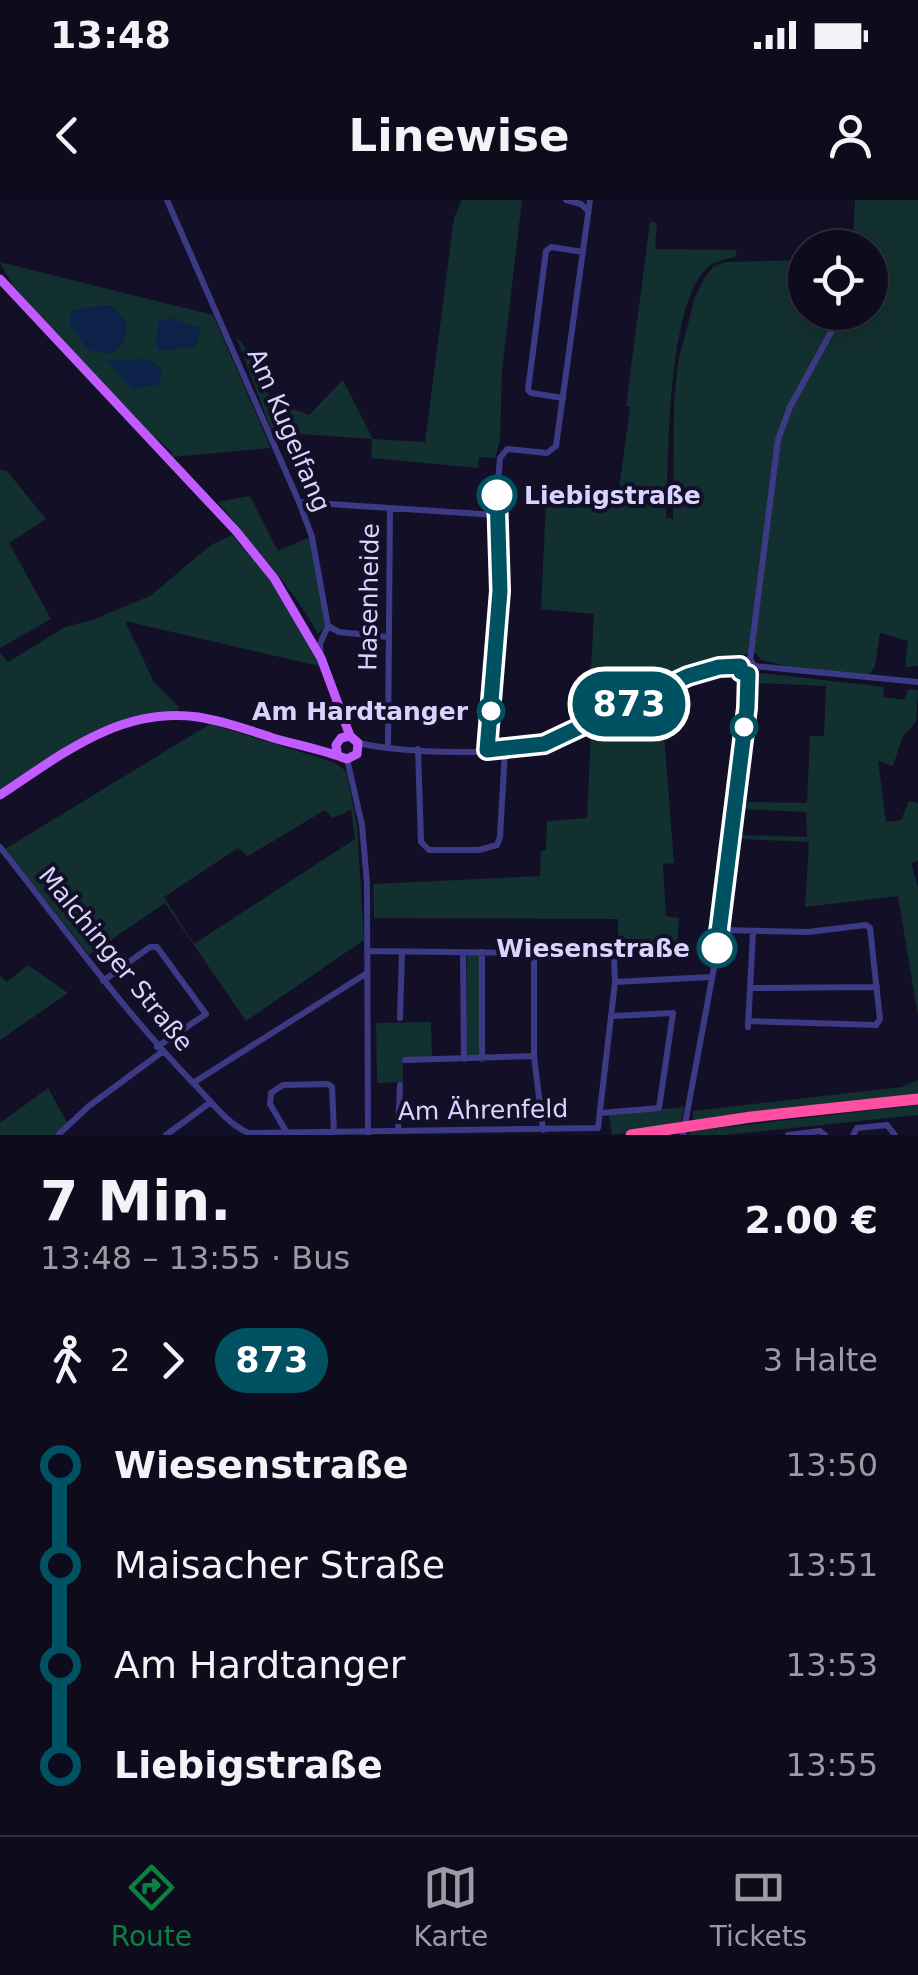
<!DOCTYPE html>
<html lang="de">
<meta charset="utf-8">
<style>
body{margin:0;font-family:"DejaVu Sans",sans-serif;background:#171425;color:#f1f3f6;height:100vh;display:flex;flex-direction:column;font-size:38px;white-space:nowrap}
*{box-sizing:border-box;margin:0}
p{font-size:32px;color:#9b9ba3}
.icon{flex:none;width:55px;height:55px;fill:none;stroke:currentColor;stroke-width:2;stroke-linecap:round;stroke-linejoin:round}
.map{position:relative;height:935px;overflow:hidden}
.details{display:flex;flex-direction:column;background:#0e0b1c;flex:1}
.details>*{flex:none}
.badge{padding:0 20px;border-radius:32px;font-size:35px;line-height:65px}
.tools{position:absolute;left:788px;top:30px;display:grid;gap:20px}
.tools a{display:grid;place-items:center;width:100px;height:100px;border-radius:50%;background:#0e0b1c;box-shadow:0 10px 40px #0002,0 0 0 2px #2e2b3b;font-size:50px}
.map>.badge{position:absolute;translate:-50% -50%;box-shadow:0 0 0 5px #fff}
.legs{display:flex;align-items:center;gap:15px;height:110px;padding:0 40px;font-size:32px}
.legs p{margin-inline-start:auto}
.headline{display:flex;align-items:center;justify-content:space-between;height:170px;padding:0 40px}
h1{font-size:55px;font-weight:800;line-height:75px}
ul{padding:0 40px;list-style:none}
li{display:flex;align-items:center;gap:35px;height:100px;font-size:38px}
li i{display:grid;place-items:center;width:15px;height:100%;margin:0 12px;background:currentColor}
li i::after{content:'';width:25px;height:25px;margin:-12px;border:8px solid;border-radius:50%;background:#0e0b1c}
li p{margin-inline-start:auto}
li:first-child i{background:linear-gradient(#0000 50%,currentColor 0)}
li:last-child i{background:linear-gradient(currentColor 50%,#0000 0)}
.status{display:flex;justify-content:space-between;align-items:center;height:70px;padding:0 50px;background:#0e0b1c;direction:ltr}
.status svg{height:28px;fill:currentColor}
header{display:flex;justify-content:space-between;align-items:center;height:130px;padding:0 40px;background:#0e0b1c;font-size:45px;font-weight:800}
.dock{display:flex;justify-content:space-around;align-items:center;height:140px;border-top:2px solid #2e2b3b;background:#0e0b1c;font-size:28px;color:#9b9ba3}
.dock a{display:grid;justify-items:center;gap:5px}
.dock .selected{color:#0b8043}
.map>svg:first-child{display:block}
.green{fill:#12302f;fill-rule:evenodd}
.water{fill:#0c2248}
.lines{fill:none;stroke-linecap:round;stroke-linejoin:round}
.minor{stroke:#3d3a85;stroke-width:6}
.major{stroke:#c25bff;stroke-width:9}
.highway{stroke:#ff4fa3;stroke-width:11}
.line-1-casing{stroke:#fff;stroke-width:22}
.line-1{stroke:#005262;stroke-width:15}
.stop-1-dot{fill:#fff;stroke:#005262;stroke-width:5}
.labels{text-anchor:middle;dominant-baseline:central;stroke-width:8;stroke-linejoin:round;paint-order:stroke}
.street-label{font-size:25px;fill:#d9d4ff;stroke:#130f26}
.stop-label{font-size:25px;font-weight:bold;fill:#d9d4ff;stroke:#130f26;text-anchor:end}
</style>
<div class="status"><b>13:48</b><svg viewBox="0 0 49 12"><path d="M0 12V9h3v3zM5 12V6h3v6zM10 12V3h3v9zM15 12V0h3v12zM26 1h20v11H26zM47 4h2v5h-2z"/></svg></div>
<header><svg class="icon" aria-label="back" viewBox="0 0 24 24"><path d="M15 5l-7 7 7 7"/></svg>Linewise<svg class="icon" aria-label="person" viewBox="0 0 24 24"><circle cx="12" cy="8" r="4"/><path d="M4 21q1-7 8-7t8 7"/></svg></header>
<div class="map">
<svg width="918" height="935" viewBox="0 0 918 935">
<rect width="100%" height="100%" fill="#130f26"/>
<path class="green" d="M 462,0 L 522,0 L 502,171 L 500,241 L 495,258 L 479,257 L 478,268 L 371,258 L 372,239 L 272,232 L 236,136 L 251,156 L 271,200 L 309,215 L 343,180 L 373,239 L 425,242 L 454,18 Z
M 855,0 L 918,0 L 918,466 L 905,467 L 908,441 L 880,433 L 875,466 L 869,475 L 795,468 L 761,460 L 756,453 C 694,461 643,491 588,519 L 594,414 L 541,409 L 546,303 L 617,304 L 630,207 L 626,206 L 650,22 L 657,23 L 655,49 L 737,50 L 735,57 C 725,59 715,61 707,68 C 666,107 669,262 666,318 L 673,319 L 674,202 L 678,162 L 695,97 L 705,77 L 713,67 L 725,62 L 805,60 L 805,112 L 870,112 L 870,48 L 852,47 Z
M 0,62 L 213,115 L 271,248 L 172,257 L 172,252 L 137,222 L 13,86 ZM 103,106 L 113,107 L 126,122 L 124,140 L 113,154 L 75,110 Z
M 0,270 L 7,271 L 46,319 L 9,343 L 51,419 L 0,448 Z
M 250,296 L 278,351 L 310,337 L 326,425 L 318,434 C 291,385 252,345 218,302 Z
M 232,335 L 271,380 L 315,453 L 319,466 L 125,421 L 154,482 L 179,507 L 178,510 C 102,519 63,548 0,589 L 0,453 L 8,462 L 65,427 L 92,420 L 150,396 L 211,345 Z
M 762,473 L 884,487 L 883,497 L 905,500 L 908,489 L 918,490 L 916,522 L 903,536 L 893,566 L 878,561 L 886,622 L 901,620 L 909,601 L 918,603 L 918,661 L 911,663 L 918,687 L 918,816 L 898,696 L 805,707 L 809,642 L 739,639 L 742,635 L 807,637 L 806,612 L 741,609 L 749,602 L 807,603 L 810,536 L 824,536 L 826,486 L 755,483 L 757,475 Z
M 661,495 L 674,663 L 663,664 L 666,716 L 679,718 L 677,750 L 618,750 L 618,719 L 374,718 L 373,684 L 540,676 L 541,651 L 546,650 L 547,621 L 587,618 L 591,531 Z
M 210,524 L 333,562 L 346,571 L 357,624 L 364,740 L 246,821 L 165,703 L 89,755 L 5,649 ZM 325,610 L 332,618 L 351,610 L 355,639 L 194,744 L 164,697 L 238,648 L 248,656 Z
M 467,753 L 481,753 L 479,855 L 466,855 Z
M 28,765 L 68,793 L 0,840 L 0,776 L 7,782 Z
M 431,822 L 432,858 L 403,858 L 403,882 L 377,883 L 376,823 Z
M 918,880 L 918,895 L 693,922 L 693,911 L 902,887 Z
M 48,888 L 68,924 L 53,935 L 0,935 L 0,923 Z
M 918,905 L 918,915 L 725,935 L 689,935 L 691,931 Z
M 684,907 L 681,923 L 612,935 L 609,915 Z"/>
<path class="water" d="M 103,106 L 113,107 L 127,123 L 124,140 L 113,154 L 87,150 L 71,125 L 69,115 L 74,110 Z
M 176,116 L 178,121 L 199,127 L 200,133 L 195,146 L 159,151 L 155,142 L 159,122 Z
M 148,159 L 162,169 L 159,184 L 132,190 L 107,161 Z"/>
<g class="lines">
<path class="minor" d="M 167,0 L 299,302 L 312,337 L 328,426 L 339,432 L 388,437
M 566,0 L 581,4 L 587,10
M 563,198 L 531,193 L 528,190 L 546,51 L 551,47 L 583,52
M 299,302 L 496,315
M 321,457 L 320,444 L 328,426
M740 467a7 7 0 1 1 14 0a7 7 0 1 1-14 0Z
M 750,461 L 778,240 L 790,207 L 842,112
M 754,466 L 918,482
M 359,543 C 397,553 513,557 549,543 C 609,519 675,466 739,466
M 388,548 L 390,308
M 418,549 L 421,642 L 429,650 L 479,650 L 497,645 L 500,637 L 505,550
M 487,550 L 499,427 L 501,362 L 496,309 L 500,258 L 507,249 L 547,253 L 556,246 L 590,0
M 347,559 L 362,625 L 367,683 L 368,935
M 0,647 C 65,729 124,812 197,887 C 212,903 229,925 249,933 L 598,928 L 615,782
M 721,730 L 808,732 L 866,725 L 870,728 L 880,819 L 876,825 L 748,821
M 368,751 L 609,754 L 614,757 L 615,782 L 711,777
M 463,752 L 464,859
M 534,752 L 534,856 L 543,930
M 103,781 L 150,747 L 157,747 L 206,814 L 157,847
M 751,788 L 877,787
M 400,818 L 402,752
M 748,827 L 753,732
M 482,859 L 482,752
M 405,860 L 534,856
M 193,883 L 367,773
M 601,913 L 659,908 L 673,813 L 613,816
M 398,931 L 400,885
M 287,933 L 270,904 L 271,893 L 283,885 L 328,884 L 332,887 L 334,933
M 58,935 L 89,906 L 162,852
M 166,935 L 211,902
M 683,935 L 721,730 L 747,508 L 747,475
M 788,935 L 820,931 L 825,935
M 853,935 L 857,928 L 887,925 L 895,935"/>
<path class="major" d="M 0,79 L 236,331 L 274,378 L 321,458 L 350,536
M 0,595 C 61,555 120,506 198,517 C 224,521 249,530 273,538 C 298,545 324,550 347,559 L 357,554 L 358,543 L 350,536 L 341,538 L 336,545 L 337,552"/>
<path class="highway" d="M 631,935 L 751,917 L 918,899"/>
</g>
<g class="lines">
<defs>
<path id="line-1" d="M 497,295 L 500,391 L 487,550 L 544,544 L 688,476 L 719,467 L 740,466 L 741,472 L 748,474 L 747,508 L 717,748"/>
</defs>
<use href="#line-1" class="line-1-casing"/>
<use href="#line-1" class="line-1"/>
</g>
<g class="stop-1-dot">
<circle cx="497" cy="295" r="18"/>
<circle cx="491" cy="511" r="12"/>
<circle cx="744" cy="527" r="12"/>
<circle cx="717" cy="748" r="18"/>
</g>
<g class="labels">
<g class="street-label">
<text transform="translate(289 230) rotate(67)">Am Kugelfang</text>
<text transform="translate(369 397) rotate(-89)">Hasenheide</text>
<text transform="translate(116 759) rotate(51)">Malchinger Straße</text>
<text transform="translate(483 910) rotate(-1)">Am Ährenfeld</text>
</g>
<g class="stop-label">
<text x="524" y="295" text-anchor="start">Liebigstraße</text>
<text x="468" y="511">Am Hardtanger</text>
<text x="690" y="748">Wiesenstraße</text>
</g>
</g>
</svg>
<div class="tools">
<a><svg class="icon" aria-label="locate" viewBox="0 0 24 24"><circle cx="12" cy="12" r="6"/><path d="M12 2v4M12 18v4M2 12h4M18 12h4"/></svg></a>
</div>
<b class="badge" style="left:629px;top:504px;background:#005262;color:#fff">873</b>
</div>
<section class="details">
<div class="headline"><div><h1>7 Min.</h1><p>13:48 – 13:55 · Bus</p></div><b>2.00 €</b></div>
<div class="legs"><svg class="icon" aria-label="walk" viewBox="0 0 24 24"><circle cx="13" cy="4" r="2"/><path d="M13 8l-2 6 4 7M11 14l-3 7M7 12l3-4h3l4 4"/></svg>2<svg class="icon" aria-label="forward" viewBox="0 0 24 24"><path d="M9 5l7 7-7 7"/></svg><b class="badge" style="background:#005262;color:#fff">873</b><p>3 Halte</p></div>
<ul>
<li><i style="color:#005262"></i><b>Wiesenstraße</b><p>13:50</p></li>
<li><i style="color:#005262"></i><span>Maisacher Straße</span><p>13:51</p></li>
<li><i style="color:#005262"></i><span>Am Hardtanger</span><p>13:53</p></li>
<li><i style="color:#005262"></i><b>Liebigstraße</b><p>13:55</p></li>
</ul>
</section>
<nav class="dock">
<a class="selected"><svg class="icon" aria-label="directions" viewBox="0 0 24 24"><path d="M12 3l9 9-9 9-9-9zM9 14v-3h6M13 9l2 2-2 2"/></svg>Route</a>
<a><svg class="icon" aria-label="map" viewBox="0 0 24 24"><path d="M3 6l6-2 6 2 6-2v14l-6 2-6-2-6 2zM9 4v14M15 6v14"/></svg>Karte</a>
<a><svg class="icon" aria-label="tickets" viewBox="0 0 24 24"><path d="M3 7h18v10H3zM15 7v10"/></svg>Tickets</a>
</nav>
